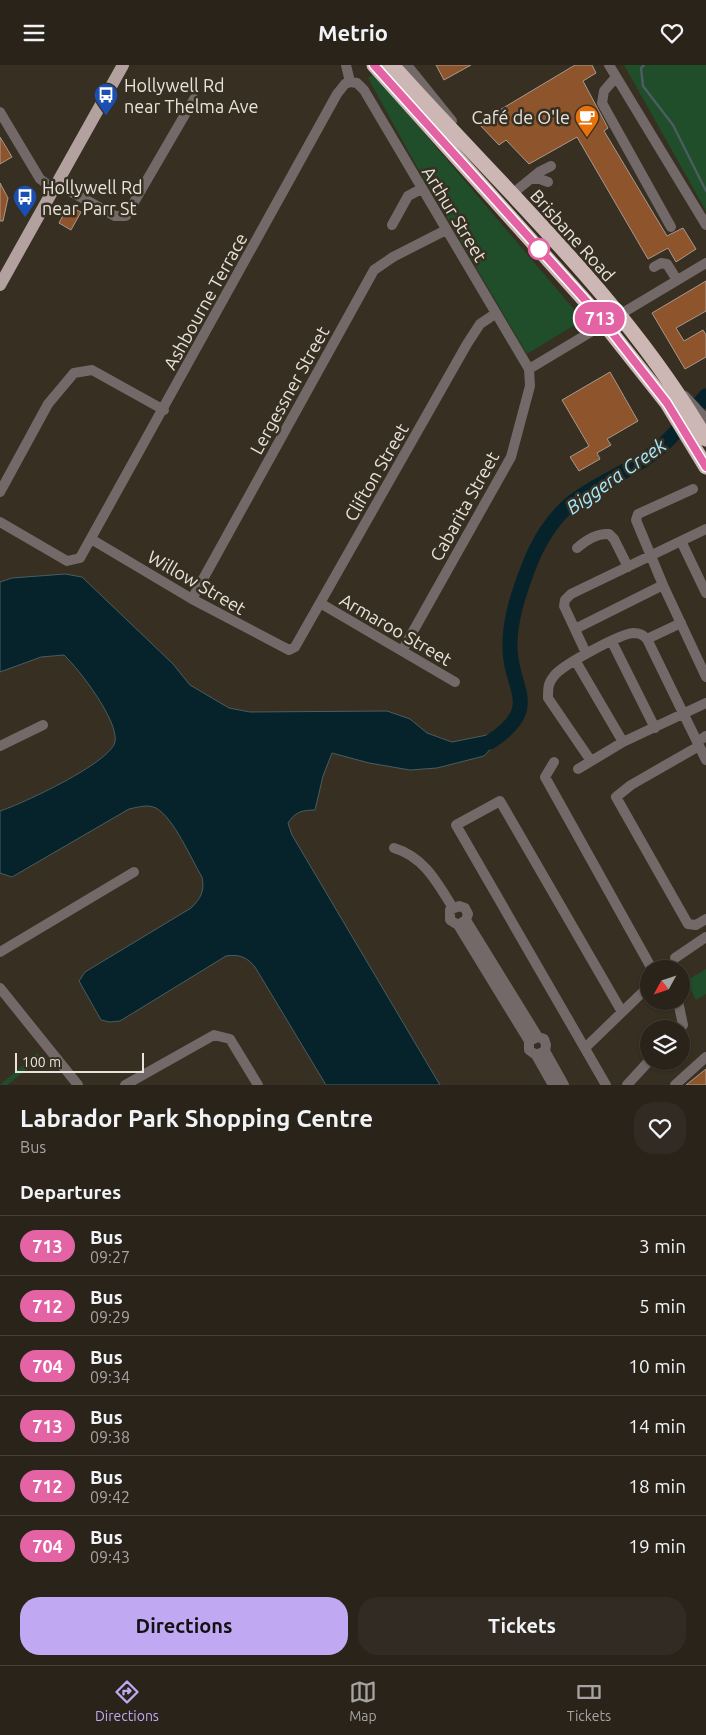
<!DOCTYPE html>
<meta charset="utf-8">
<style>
body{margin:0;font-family:Ubuntu,sans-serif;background:#312b23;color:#f1f3f6;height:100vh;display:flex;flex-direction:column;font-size:19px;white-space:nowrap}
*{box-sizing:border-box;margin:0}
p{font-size:16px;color:#a5a4a2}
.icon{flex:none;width:28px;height:28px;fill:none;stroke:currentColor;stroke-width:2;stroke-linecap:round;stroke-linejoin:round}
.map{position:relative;height:1020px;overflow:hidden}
.details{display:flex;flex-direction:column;background:#29231a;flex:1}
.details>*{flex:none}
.badge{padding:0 10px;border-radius:16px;font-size:18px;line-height:32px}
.needle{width:32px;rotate:230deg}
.controls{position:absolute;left:640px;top:895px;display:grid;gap:10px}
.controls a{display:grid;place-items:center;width:50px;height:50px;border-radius:50%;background:#29231a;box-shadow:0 1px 4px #0004,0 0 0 1px #454039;font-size:25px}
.scale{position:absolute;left:15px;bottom:12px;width:129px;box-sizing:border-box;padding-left:5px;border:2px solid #e8e3db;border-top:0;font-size:14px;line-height:18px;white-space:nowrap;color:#e8e3db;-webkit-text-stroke:4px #372f22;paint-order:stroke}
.map>.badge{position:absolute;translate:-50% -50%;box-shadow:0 0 0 2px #fff}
h2{padding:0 20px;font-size:19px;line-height:45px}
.round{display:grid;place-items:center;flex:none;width:52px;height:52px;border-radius:20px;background:#312b23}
.overview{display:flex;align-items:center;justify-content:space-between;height:85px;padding:0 20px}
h1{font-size:24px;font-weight:600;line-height:38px}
.primary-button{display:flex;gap:10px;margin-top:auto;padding:10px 20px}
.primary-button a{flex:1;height:58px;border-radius:20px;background:#c1a8f3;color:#111;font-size:20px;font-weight:600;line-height:58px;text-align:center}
.primary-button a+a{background:#312b23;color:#f1f3f6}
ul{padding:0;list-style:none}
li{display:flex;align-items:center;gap:15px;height:60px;padding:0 20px;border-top:1px solid #454039}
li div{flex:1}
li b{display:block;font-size:19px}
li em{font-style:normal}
li .badge{min-width:55px;font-weight:700;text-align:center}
header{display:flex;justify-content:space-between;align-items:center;height:65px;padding:0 20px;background:#29231a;font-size:22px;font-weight:600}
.dock{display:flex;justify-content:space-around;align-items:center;height:70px;border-top:1px solid #454039;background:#29231a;font-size:14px;color:#a5a4a2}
.dock a{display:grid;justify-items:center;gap:2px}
.dock .selected{color:#c1a8f3}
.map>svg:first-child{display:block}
.green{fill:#204d2a}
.water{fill:#06232b;stroke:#4a5d60}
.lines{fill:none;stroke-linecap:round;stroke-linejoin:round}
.stream{stroke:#4a5d60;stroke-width:2.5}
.river{stroke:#06232b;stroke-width:15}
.building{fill:#8e552d;stroke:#a8988e}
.minor{stroke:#726968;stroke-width:10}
.major{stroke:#b2a19f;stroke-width:12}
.highway{stroke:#ccb7b5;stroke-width:15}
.line-casing{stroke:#fff;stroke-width:11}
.line{stroke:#e463a4;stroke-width:8}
.stop-dot{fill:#fff;stroke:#e463a4;stroke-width:2.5}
.labels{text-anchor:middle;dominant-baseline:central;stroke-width:5;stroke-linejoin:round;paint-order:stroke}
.poi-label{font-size:18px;fill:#e8e3db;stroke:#372f22;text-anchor:start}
.street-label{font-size:18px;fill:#e8e3db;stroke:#372f22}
.water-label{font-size:19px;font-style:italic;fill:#a5eaff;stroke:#372f22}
</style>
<header><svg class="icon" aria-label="menu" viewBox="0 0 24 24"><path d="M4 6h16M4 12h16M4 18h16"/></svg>Metrio<svg class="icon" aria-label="heart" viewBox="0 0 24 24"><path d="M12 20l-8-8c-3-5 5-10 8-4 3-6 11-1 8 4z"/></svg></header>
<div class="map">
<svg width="706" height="1020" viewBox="0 0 706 1020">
<rect width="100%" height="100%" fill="#372f22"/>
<path class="green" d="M 624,0 L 706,0 L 706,146 Z
M 374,9 L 583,255 L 527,289 L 417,102 L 368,13 Z
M 706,904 L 706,929 L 696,935 L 686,916 Z
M 37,988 L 41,993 L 7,1020 L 0,1020 Z"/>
<path class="water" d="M 65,509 L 82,512 L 173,599 L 190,620 L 229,643 L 250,647 L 387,646 L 410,654 L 427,668 L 452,677 L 507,666 L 484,691 L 437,703 L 410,705 L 369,698 L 332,688 L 323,711 L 315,745 C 302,745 295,747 288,758 L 292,770 L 440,1020 L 326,1020 L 255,902 C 247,892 239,889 226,891 L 120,956 L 110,957 L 101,955 L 79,916 L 85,907 L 191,843 C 201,833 205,826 202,812 C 191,794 174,753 156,743 C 147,739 139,742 129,744 L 12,812 L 0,808 L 0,746 C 22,739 110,698 115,677 C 119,656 79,604 64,590 L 41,592 L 0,607 L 0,517 L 12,513 Z"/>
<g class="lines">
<path class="stream" d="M 644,0 L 641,3 L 643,21 L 673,60 L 706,126"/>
<path class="river" d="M 490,677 C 545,641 508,624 510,578 C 510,552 520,524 529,501 C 538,477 554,451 574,436 C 603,414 640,403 666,377 C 681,363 693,346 706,331"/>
</g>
<path class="building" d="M 436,0 L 471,0 L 444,15 Z
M 575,0 L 592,0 L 596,8 L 583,16 L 608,63 L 604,66 L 667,171 L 683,163 L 696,184 L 676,197 L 668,183 L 648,194 L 577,72 L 529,99 L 506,75 L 499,80 L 478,58 Z
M 0,72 L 12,92 L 0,99 Z
M 0,118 L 8,133 L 3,156 L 0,156 Z
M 68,141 L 81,147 L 71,165 L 59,158 Z
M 706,216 L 706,246 L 676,263 L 684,276 L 703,265 L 706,270 L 706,292 L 685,304 L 652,248 Z
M 610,307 L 638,356 L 607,374 L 611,380 L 597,388 L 600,394 L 579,406 L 570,392 L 589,381 L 562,335 Z
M 706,1004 L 706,1020 L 686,1020 Z"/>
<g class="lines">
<path class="minor" d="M 346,0 L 350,17
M 407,0 L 452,56
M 609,0 L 706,160
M 616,12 L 604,26 L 602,38 L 671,162
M 350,17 L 357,18 L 364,25 L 529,304 L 530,321 L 511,392 L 402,586
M 0,47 L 40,114 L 54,124
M 532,114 L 540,114 L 548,117
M 57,119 L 115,151 L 126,151 L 194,34
M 511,130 L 539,107 L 551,101
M 392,160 L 408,131 L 421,124
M 654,202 L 661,198 L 667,199 L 677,215
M 529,304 L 706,198
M 685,331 L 706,354
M 0,427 L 48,339 L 74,308 L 92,305 L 164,345
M 0,457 L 67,496 L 80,493 L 337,29 L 345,19 L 350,17
M 91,474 L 192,534 L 289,585 L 295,582 L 467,279 L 480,259 L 495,249
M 681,476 L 706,528
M 577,483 C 586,475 597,468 609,469 L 614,474 L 628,502
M 663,520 L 706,612
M 192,534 L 374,205 L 393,192 L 446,165
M 320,538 L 455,617
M 575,564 L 663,520 L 636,455 L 638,449 L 693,424
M 647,574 L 681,558
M 612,577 L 655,663
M 586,588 L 564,541 L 565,535 L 571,529 L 706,464
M 575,595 L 623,677
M 697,677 L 706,671
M 0,681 L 43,660
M 699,681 L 631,720 L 616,732 L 688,859 L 696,860 L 706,854
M 591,696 L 548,633 C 548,623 548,618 554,611 C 562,600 620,569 633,568 C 640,568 643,570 647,574 L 706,695
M 554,697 L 545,712 L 652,904
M 578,704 L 623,677 L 706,638
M 394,783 C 424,792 437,817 453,843
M 466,855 L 538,972
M 458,860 L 466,855 L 468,849 L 465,843 L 459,841 L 450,845 L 450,855 L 458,860 L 529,976
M 0,887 L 134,807
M 675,893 L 706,872
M 0,923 L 78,1020
M 678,936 L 683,960 L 680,964
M 585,983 L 649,921
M 545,986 L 564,1020
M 536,990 L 545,986 L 546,980 L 544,974 L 538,972 L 529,976 L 529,985 L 536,990 L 553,1020
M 125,1020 L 214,970 L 230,974 L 258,1020
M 606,1020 L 456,760 L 500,736 L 622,947
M 627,1020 L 649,996
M 675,1020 L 706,992"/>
<path class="major" d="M 0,220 L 123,0"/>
<path class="highway" d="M 374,0 L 595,247 L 667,338 L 706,402
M 392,0 C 500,121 624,233 706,374"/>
</g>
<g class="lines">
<defs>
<path id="line" d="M 374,0 L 596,247 L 667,338 L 706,402"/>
</defs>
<use href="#line" class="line-casing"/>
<use href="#line" class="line"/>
</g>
<defs>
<symbol id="bus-pin" viewBox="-11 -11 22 30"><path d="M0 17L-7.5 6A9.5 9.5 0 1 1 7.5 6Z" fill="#1a4fb4" stroke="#372f22"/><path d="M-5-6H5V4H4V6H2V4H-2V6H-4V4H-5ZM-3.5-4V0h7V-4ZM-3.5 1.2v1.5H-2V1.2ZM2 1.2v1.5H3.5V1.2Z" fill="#fff"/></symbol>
<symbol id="cafe-pin" viewBox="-11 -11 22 30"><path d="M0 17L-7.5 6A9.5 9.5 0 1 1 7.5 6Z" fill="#e8710a" stroke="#372f22"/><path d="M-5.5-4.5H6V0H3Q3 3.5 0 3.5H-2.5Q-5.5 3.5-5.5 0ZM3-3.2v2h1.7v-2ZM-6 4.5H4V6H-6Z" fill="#fff"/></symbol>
</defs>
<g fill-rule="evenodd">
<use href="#bus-pin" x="92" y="16" width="28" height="38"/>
<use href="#cafe-pin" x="573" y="38" width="28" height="38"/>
<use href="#bus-pin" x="11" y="118" width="28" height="38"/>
</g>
<circle class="stop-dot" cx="539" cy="184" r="10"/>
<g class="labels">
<g class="poi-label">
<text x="124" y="20">Hollywell Rd<tspan x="124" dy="21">near Thelma Ave</tspan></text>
<text x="570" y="52" text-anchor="end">Café de O'le</text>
<text x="42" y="122">Hollywell Rd<tspan x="42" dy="21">near Parr St</tspan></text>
</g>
<g class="street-label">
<text transform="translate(455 149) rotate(59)">Arthur Street</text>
<text transform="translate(573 170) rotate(48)">Brisbane Road</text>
<text transform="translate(205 236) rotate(-61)">Ashbourne Terrace</text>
<text transform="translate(289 325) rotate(-61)">Lergessner Street</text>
<text transform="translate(376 407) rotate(-60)">Clifton Street</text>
<text transform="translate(464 441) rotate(-61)">Cabarita Street</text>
<text transform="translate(197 517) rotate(30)">Willow Street</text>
<text transform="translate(396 564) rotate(30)">Armaroo Street</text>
</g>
<g class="water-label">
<text transform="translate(616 411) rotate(-35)">Biggera Creek</text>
</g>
</g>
</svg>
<div class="controls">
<a><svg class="needle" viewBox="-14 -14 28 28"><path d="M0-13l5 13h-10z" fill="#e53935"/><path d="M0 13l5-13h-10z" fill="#a5a4a2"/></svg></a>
<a><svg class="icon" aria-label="layers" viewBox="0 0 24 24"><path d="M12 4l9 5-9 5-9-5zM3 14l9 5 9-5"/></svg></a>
</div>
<div class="scale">100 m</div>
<b class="badge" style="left:600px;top:253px;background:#e463a4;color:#fff">713</b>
</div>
<section class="details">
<div class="overview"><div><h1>Labrador Park Shopping Centre</h1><p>Bus</p></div><a class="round"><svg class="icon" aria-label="heart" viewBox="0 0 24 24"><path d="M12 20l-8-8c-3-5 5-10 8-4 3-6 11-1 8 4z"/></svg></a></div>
<h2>Departures</h2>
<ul>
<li><span class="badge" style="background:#e463a4;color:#fff">713</span><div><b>Bus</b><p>09:27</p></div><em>3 min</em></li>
<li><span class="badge" style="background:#e463a4;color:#fff">712</span><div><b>Bus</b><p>09:29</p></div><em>5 min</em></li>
<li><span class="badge" style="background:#e463a4;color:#fff">704</span><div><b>Bus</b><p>09:34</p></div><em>10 min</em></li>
<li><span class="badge" style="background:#e463a4;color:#fff">713</span><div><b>Bus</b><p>09:38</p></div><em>14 min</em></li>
<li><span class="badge" style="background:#e463a4;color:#fff">712</span><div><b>Bus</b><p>09:42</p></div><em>18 min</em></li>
<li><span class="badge" style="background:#e463a4;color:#fff">704</span><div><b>Bus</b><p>09:43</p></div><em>19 min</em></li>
</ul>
<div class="primary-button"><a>Directions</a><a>Tickets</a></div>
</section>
<nav class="dock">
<a class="selected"><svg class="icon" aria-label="directions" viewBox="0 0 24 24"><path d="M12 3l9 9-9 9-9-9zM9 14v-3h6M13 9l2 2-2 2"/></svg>Directions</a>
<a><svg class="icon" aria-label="map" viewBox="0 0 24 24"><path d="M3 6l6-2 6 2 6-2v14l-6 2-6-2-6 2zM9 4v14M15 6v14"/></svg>Map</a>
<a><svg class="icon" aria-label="tickets" viewBox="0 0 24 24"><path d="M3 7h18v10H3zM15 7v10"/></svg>Tickets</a>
</nav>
